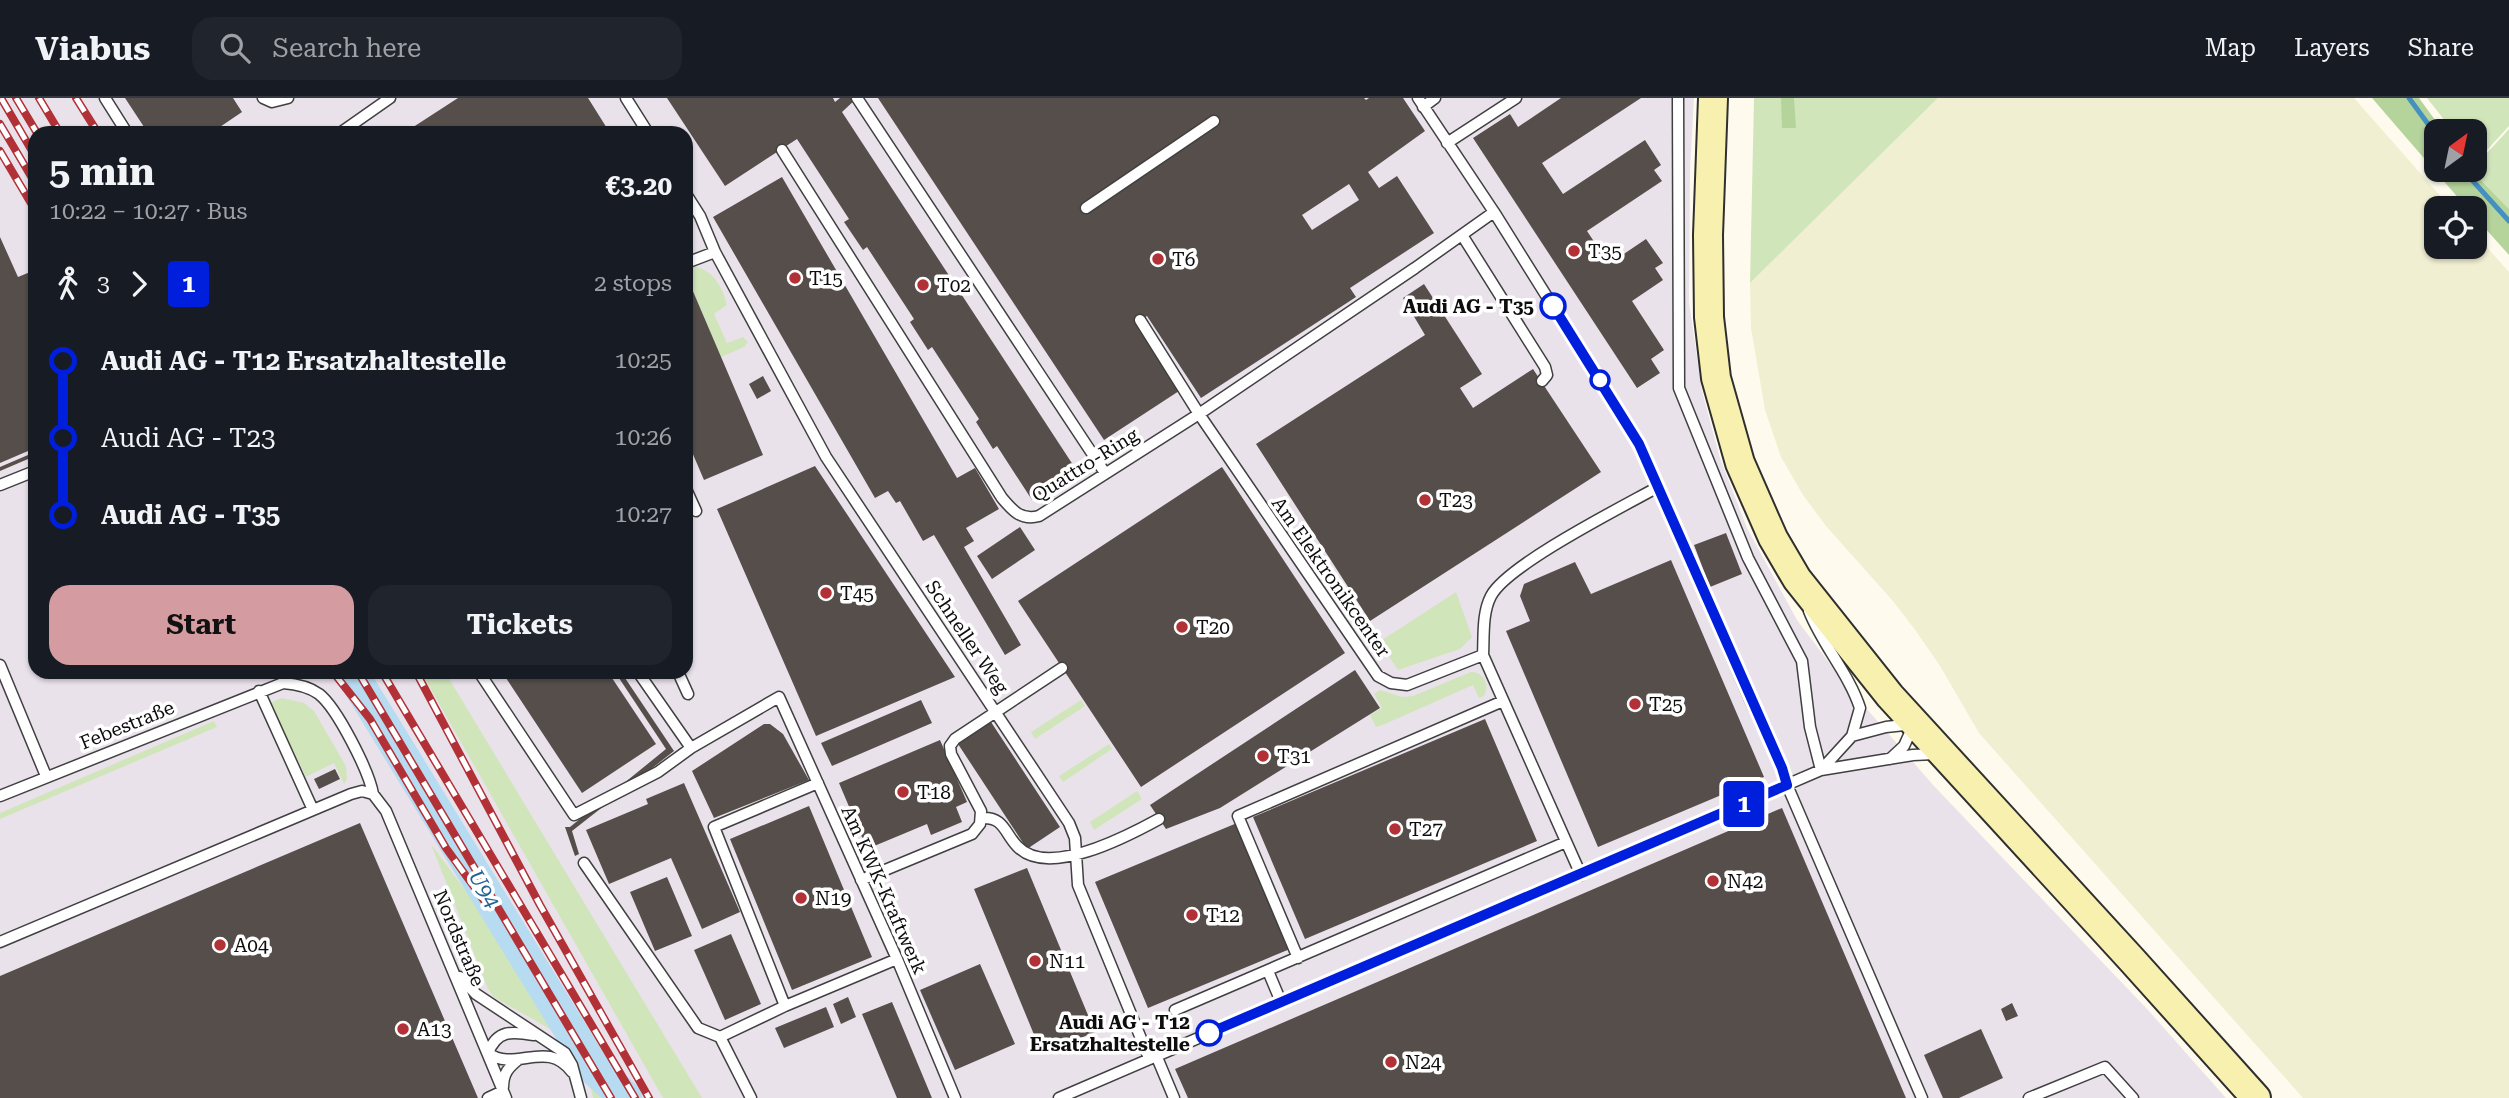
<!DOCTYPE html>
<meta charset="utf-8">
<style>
body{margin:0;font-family:"Roboto Serif",serif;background:#20242c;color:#f1f3f6;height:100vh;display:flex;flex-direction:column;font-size:26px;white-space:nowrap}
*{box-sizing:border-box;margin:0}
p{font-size:23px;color:#9ea1a6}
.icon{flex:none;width:38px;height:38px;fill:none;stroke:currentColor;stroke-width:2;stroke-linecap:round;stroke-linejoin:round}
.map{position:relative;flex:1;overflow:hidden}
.sheet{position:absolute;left:28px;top:28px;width:665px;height:553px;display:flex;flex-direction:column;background:#171b24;border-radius:21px;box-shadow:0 2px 5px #0004}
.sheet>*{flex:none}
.badge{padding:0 14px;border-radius:5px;font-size:24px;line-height:46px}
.needle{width:46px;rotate:33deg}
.buttons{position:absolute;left:2424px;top:21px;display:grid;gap:14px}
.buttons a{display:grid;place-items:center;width:63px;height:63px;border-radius:14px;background:#171b24;box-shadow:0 2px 5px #0004;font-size:35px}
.map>.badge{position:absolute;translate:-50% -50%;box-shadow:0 0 0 4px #fff}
.legs{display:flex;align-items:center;gap:10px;height:77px;padding:0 21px;font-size:23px}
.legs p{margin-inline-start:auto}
.overview{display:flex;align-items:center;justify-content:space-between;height:119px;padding:0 21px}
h1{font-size:38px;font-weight:700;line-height:52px}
.cta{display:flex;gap:14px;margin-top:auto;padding:14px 21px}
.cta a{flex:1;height:80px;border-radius:21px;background:#d49ca0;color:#111;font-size:28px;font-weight:700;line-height:80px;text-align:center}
.cta a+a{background:#20242c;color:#f1f3f6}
ul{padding:0 21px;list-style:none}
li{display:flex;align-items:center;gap:24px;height:77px;font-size:26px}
li i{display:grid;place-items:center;width:10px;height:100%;margin:0 9px;background:currentColor}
li i::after{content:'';width:18px;height:18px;margin:-9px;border:5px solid;border-radius:50%;background:#171b24}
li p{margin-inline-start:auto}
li:first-child i{background:linear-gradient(#0000 50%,currentColor 0)}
li:last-child i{background:linear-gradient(currentColor 50%,#0000 0)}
header{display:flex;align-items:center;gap:42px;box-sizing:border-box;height:98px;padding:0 35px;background:#171b24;border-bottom:2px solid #363941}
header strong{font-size:33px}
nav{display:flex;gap:38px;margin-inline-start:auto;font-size:24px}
.search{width:490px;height:63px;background:#20242c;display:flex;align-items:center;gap:18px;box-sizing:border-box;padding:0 24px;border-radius:21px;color:#9ea1a6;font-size:26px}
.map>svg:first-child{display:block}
.industrial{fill:#eae2eb;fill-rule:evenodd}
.farmland{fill:#f1efd1}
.green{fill:#d1e5bb}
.forest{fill:#b5d49c}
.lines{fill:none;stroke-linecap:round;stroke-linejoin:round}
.stream{stroke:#458fc1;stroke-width:5}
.river{stroke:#b7dbf1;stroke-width:33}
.building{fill:#554e4a;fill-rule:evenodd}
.service-casing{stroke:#404040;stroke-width:13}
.secondary-casing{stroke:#2f2f2f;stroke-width:32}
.service{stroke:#fff;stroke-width:10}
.secondary{stroke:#f8f0af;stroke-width:28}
.rail-casing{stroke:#b13137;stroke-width:8}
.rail{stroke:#fff;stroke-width:5;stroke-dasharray:16;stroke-linecap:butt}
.line-1-casing{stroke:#fff;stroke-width:16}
.line-1{stroke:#001fdc;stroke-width:10}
.poi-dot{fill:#b13137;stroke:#fff;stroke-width:2.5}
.stop-1-dot{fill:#fff;stroke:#001fdc;stroke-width:3.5}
.labels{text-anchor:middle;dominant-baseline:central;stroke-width:7;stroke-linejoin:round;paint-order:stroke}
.poi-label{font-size:19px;fill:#0d0d0d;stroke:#fff;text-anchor:start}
.stop-label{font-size:19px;font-weight:bold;fill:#0d0d0d;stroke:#fff;text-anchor:end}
.street-label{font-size:19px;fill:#0d0d0d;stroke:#fff}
.water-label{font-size:21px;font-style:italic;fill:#216194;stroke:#fff}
</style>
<header>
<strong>Viabus</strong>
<div class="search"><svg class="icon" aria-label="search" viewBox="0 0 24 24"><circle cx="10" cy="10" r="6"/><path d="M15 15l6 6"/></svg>Search here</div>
<nav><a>Map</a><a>Layers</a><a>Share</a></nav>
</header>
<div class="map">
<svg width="2509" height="1000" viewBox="0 0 2509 1000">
<rect width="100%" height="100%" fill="#fefbee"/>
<path class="industrial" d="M 0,0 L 1694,0 L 1690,73 L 1689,204 L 1702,293 L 1720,360 L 1747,430 L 1797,522 L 1846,587 L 1934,688 L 2148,912 L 2226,1000 L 0,1000 ZM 35,35 L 686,35 L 686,574 L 35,574 Z"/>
<path class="farmland" d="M 1938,0 L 2354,0 L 2451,110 L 2436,110 L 2436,149 L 2474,149 L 2475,136 L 2509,174 L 2509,1000 L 2303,1000 L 1979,635 L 1940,568 L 1916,533 L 1892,502 L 1826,428 L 1803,397 L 1781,359 L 1765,312 L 1751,230 L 1750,185 Z"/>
<path class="green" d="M 1754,0 L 1938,0 L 1750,185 Z
M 2427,0 L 2509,0 L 2509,28 L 2476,64 L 2474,33 L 2453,33 Z
M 2509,31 L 2509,111 L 2471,72 L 2474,72 L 2475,68 Z
M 686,168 C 710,167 722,186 727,207 L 714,216 L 727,245 L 743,239 L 748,244 L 744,249 L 721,259 L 689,184 Z
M 1456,494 L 1472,539 L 1460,551 L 1398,572 L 1379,544 Z
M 421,574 L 445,574 L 702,1000 L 663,1000 Z
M 1471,574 C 1484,574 1490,587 1484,598 L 1479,600 L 1473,587 L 1385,626 L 1376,629 L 1370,617 L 1382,610 L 1374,596 L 1380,592 L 1402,599 L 1413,598 Z
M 282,600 L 304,605 L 314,613 L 346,668 L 347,681 L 344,686 L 334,665 L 306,679 L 270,605 Z
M 1081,602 L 1085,608 L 1035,641 L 1031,634 Z
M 214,623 L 217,629 L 0,721 L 0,715 Z
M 1109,646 L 1112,651 L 1063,684 L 1059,678 Z
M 1137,693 L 1142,701 L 1094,732 L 1090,724 Z
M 431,746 L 480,812 L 517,854 L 607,1000 L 593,1000 C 591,991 590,982 586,973 C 572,935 527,920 494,899 L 488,891 Z"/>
<path class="forest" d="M 1781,0 L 1794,0 L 1796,30 L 1782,30 Z
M 2372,0 L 2419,0 L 2443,33 L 2436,33 L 2436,72 L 2471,72 L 2509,111 L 2509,157 L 2475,119 L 2474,110 L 2467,110 Z"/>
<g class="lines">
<path class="stream" d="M 2409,0 L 2436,37
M 2463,72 L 2509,123"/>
<path class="river" d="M 351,574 L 594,971 L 626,1000"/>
</g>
<path class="building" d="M 125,0 L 233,0 L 242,14 L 211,35 L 148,35 Z
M 458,0 L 588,0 L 610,35 L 404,35 Z
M 667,0 L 833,0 L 835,4 L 840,0 L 857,0 L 842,14 L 1077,373 L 1032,402 L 997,348 L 993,351 L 976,324 L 979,321 L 932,249 L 928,252 L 910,224 L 914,221 L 867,149 L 863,152 L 844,124 L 849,121 L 797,41 L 725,88 Z
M 878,0 L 1364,0 L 1366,2 L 1369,0 L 1403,0 L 1425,33 L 1368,74 L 1379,90 L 1397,78 L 1434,135 L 1350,190 L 1356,199 L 1201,300 L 1147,218 L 1135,225 L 1179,293 L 1104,342 ZM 1349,86 L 1359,102 L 1312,132 L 1302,117 Z
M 1561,0 L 1641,0 L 1542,65 L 1563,96 L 1645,42 L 1661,67 L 1654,72 L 1662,83 L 1587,133 L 1609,166 L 1646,141 L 1663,165 L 1655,170 L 1663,182 L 1632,203 L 1664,252 L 1651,261 L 1660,275 L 1637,290 L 1473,40 L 1510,16 L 1518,29 Z
M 782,79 L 957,380 L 975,370 L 999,411 L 966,430 L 974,443 L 964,449 L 1021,547 L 1005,557 L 934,437 L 923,443 L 900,403 L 896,405 L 888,393 L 875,400 L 713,119 Z
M 0,139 L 18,179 L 35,172 L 35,350 L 0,365 Z
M 689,184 L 763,357 L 704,382 L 686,340 L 686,185 Z
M 1424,186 L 1482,276 L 1460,290 L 1473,310 L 1533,271 L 1601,374 L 1370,523 L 1256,346 L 1425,237 L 1403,200 Z
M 763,278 L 771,293 L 757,301 L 749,286 Z
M 35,354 L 35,358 L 0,373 L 0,369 Z
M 815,368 L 955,579 L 816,638 L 717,411 Z
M 1222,369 L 1345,555 L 1141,689 L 1018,503 Z
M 1020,429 L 1035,452 L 992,481 L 977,458 Z
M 1726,435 L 1742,476 L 1710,489 L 1694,447 Z
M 1671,462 L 1764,679 L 1598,749 L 1506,533 L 1530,523 L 1520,498 L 1524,486 L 1575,464 L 1591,496 Z
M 1355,572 L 1380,610 L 1220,710 L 1166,731 L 1150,707 Z
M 502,574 L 608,574 L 656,646 L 582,695 Z
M 615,574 L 621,574 L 674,653 L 572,733 L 579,756 L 575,758 L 565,729 L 570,729 L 666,651 Z
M 921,602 L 932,625 L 832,668 L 821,645 Z
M 1485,621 L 1537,743 L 1305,841 L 1253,719 Z
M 991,624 L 1060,729 L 1027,751 L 958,646 Z
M 764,626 L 770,626 L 783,636 L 809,682 L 714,720 L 692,673 Z
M 940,642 L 967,704 L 956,709 L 962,724 L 931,737 L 927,726 L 867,751 L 839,685 Z
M 335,671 L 340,681 L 319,691 L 314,681 Z
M 684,685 L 740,814 L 702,831 L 671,760 L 609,786 L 586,732 L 648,706 L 646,701 Z
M 809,708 L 872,859 L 792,892 L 730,741 Z
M 1782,710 L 1906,1000 L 1188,1000 L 1175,971 Z
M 360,725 L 478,1000 L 0,1000 L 0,878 Z
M 1237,725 L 1290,851 L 1148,910 L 1095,784 Z
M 1027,770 L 1095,934 L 1042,956 L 974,791 Z
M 667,779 L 692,838 L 655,853 L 630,794 Z
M 731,836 L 761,906 L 725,922 L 694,852 Z
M 980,866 L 1015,946 L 955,972 L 920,892 Z
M 848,899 L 856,919 L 841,926 L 833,906 Z
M 892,904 L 932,1000 L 897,1000 L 862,916 Z
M 2012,905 L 2018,918 L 2006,923 L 2001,911 Z
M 826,909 L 834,929 L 784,950 L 775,930 Z
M 1981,931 L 2003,980 L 1959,1000 L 1943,1000 L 1924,957 Z"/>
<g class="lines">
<defs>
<path id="service" d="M 105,0 L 127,35
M 263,0 L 272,4 L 288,0
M 626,0 L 648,35
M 857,0 L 1105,375
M 1418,0 L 1494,114 L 1639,346 L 1749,599 L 1782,670 L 1787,687 L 1922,1000
M 1678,0 L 1679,290 L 1748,460 L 1802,563 L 1810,629 L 1821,672
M 1423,9 L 1435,0
M 340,35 L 390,0
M 1447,45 L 1516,0
M 782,52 L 1002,400 C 1012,412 1021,423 1039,418 L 1199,316 L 1415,170 L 1494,114
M 686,96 L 700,118 L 715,154 L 826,359 L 1069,725 L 1075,740 L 1078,787 L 1149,960
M 1086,110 L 1214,23
M 1462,137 L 1545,269 L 1547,277 L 1542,283
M 686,165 L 715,154
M 1140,222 L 1199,316 L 1378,578 L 1391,585 L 1407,587 L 1483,557 L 1581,777
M 0,387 L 35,373
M 686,391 L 696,413
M 1809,513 C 1823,548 1849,576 1860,610 L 1852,638 L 1821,672
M 1483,557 C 1484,538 1482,515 1491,498 C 1507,467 1622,409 1658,389
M 0,567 L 46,678
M 479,574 L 574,717 L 658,674 L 691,650
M 638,574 L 691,650 L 779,599 L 897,861 L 955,1000
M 678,574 L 688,596
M 259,593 L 313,712
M 1852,638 L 1886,629 L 1914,626 L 1904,648 L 1890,661
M 818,685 L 714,729 L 785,908 L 897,861
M 373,696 L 386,713 L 506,1000
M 0,698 L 283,585 C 296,586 308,588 319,596 C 337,610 369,673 373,696
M 982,720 C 1004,719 1004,734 1017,748 C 1047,781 1128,738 1159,721
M 584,765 L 698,930 L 720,939 L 751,1000
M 861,782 L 972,736 L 980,726 L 981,713 L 951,656 L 950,648 L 955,641 L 1062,570
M 0,844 L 351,696 L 362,693 L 373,696
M 1298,860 L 1238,718 L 1503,603
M 1268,873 L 1281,904
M 460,879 L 476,896 L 565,955 L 572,967 L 581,1000
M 1175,912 L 1566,744
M 720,939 L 785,908
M 488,955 C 515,975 547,940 572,974
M 488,955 C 497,932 511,933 534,937
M 1156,957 L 1174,1000
M 503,989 C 503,975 509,969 519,961
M 488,1000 L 503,993
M 1059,1000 L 1821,672 L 1913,657 L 1934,656
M 2029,1000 L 2105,969 L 2133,1000"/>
<path id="secondary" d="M 1713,0 L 1708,137 L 1709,219 L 1716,280 L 1740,365 L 1773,440 L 1797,481 L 1890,598 L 2132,862 L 2256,1000"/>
</defs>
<use href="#service" class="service-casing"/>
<use href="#secondary" class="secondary-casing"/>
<use href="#service" class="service"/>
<use href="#secondary" class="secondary"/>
<defs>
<path id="rail" d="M 1,0 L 35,58
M 16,0 L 37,35
M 39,0 L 60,35
M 76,0 L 98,35
M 0,26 L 35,85
M 0,53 L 35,112
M 333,574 L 370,621 L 446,750 L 485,804
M 358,574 L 611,1000
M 382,574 L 635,1000
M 416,574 L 540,807 L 649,1000"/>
</defs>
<use href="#rail" class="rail-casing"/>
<use href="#rail" class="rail"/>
</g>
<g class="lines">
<defs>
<path id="line-1" d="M 1209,935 L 1787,687 L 1782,670 L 1639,346 L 1553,208"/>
</defs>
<use href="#line-1" class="line-1-casing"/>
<use href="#line-1" class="line-1"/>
</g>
<g class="poi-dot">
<circle cx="1574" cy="153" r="7"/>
<circle cx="1158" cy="161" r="7"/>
<circle cx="795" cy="180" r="7"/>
<circle cx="923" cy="187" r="7"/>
<circle cx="1425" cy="402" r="7"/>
<circle cx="826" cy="495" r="7"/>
<circle cx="1182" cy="529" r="7"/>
<circle cx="1635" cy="606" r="7"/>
<circle cx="1263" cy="658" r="7"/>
<circle cx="903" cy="694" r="7"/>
<circle cx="1395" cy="731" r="7"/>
<circle cx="1713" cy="783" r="7"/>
<circle cx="801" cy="800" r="7"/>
<circle cx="1192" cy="817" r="7"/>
<circle cx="220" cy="847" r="7"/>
<circle cx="1035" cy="863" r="7"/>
<circle cx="403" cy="931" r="7"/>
<circle cx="1391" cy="964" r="7"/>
</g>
<g class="stop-1-dot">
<circle cx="1553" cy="208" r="12"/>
<circle cx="1600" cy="282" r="9"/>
<circle cx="1209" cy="935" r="12"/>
</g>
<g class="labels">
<g class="poi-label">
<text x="1588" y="153">T35</text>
<text x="1172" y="161">T6</text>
<text x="809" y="180">T15</text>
<text x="937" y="187">T02</text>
<text x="1439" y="402">T23</text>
<text x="840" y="495">T45</text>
<text x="1196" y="529">T20</text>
<text x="1649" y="606">T25</text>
<text x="1277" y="658">T31</text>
<text x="917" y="694">T18</text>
<text x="1409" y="731">T27</text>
<text x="1727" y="783">N42</text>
<text x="815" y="800">N19</text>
<text x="1206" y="817">T12</text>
<text x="234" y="847">A04</text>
<text x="1049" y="863">N11</text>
<text x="417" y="931">A13</text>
<text x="1405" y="964">N24</text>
</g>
<g class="stop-label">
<text x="1534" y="208">Audi AG - T35</text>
<text x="1190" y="924">Audi AG - T12<tspan x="1190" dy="22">Ersatzhaltestelle</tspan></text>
</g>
<g class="street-label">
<text transform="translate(1085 367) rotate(-32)">Quattro-Ring</text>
<text transform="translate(1331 479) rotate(55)">Am Elektronikcenter</text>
<text transform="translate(967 539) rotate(56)">Schneller Weg</text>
<text transform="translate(127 627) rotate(-22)">Febestraße</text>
<text transform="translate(884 792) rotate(66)">Am KWK-Kraftwerk</text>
<text transform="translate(459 840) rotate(67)">Nordstraße</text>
</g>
<g class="water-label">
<text transform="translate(484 791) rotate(59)">U94</text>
</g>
</g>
</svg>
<div class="buttons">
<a><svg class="needle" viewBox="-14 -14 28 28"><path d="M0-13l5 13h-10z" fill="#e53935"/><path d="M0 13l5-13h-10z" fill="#9ea1a6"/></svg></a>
<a><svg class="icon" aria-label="locate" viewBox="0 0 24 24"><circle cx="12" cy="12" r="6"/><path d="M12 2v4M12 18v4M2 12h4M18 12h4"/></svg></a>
</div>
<b class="badge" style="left:1744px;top:706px;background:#001fdc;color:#fff">1</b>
<section class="sheet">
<div class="overview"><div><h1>5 min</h1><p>10:22 – 10:27 · Bus</p></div><b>€3.20</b></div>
<div class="legs"><svg class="icon" aria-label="walk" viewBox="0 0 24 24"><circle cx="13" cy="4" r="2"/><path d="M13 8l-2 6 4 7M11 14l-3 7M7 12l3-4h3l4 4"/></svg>3<svg class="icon" aria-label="forward" viewBox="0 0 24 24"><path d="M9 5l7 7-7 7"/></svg><b class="badge" style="background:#001fdc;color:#fff">1</b><p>2 stops</p></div>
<ul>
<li><i style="color:#001fdc"></i><b>Audi AG - T12 Ersatzhaltestelle</b><p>10:25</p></li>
<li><i style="color:#001fdc"></i><span>Audi AG - T23</span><p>10:26</p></li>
<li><i style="color:#001fdc"></i><b>Audi AG - T35</b><p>10:27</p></li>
</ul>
<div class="cta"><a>Start</a><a>Tickets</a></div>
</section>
</div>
